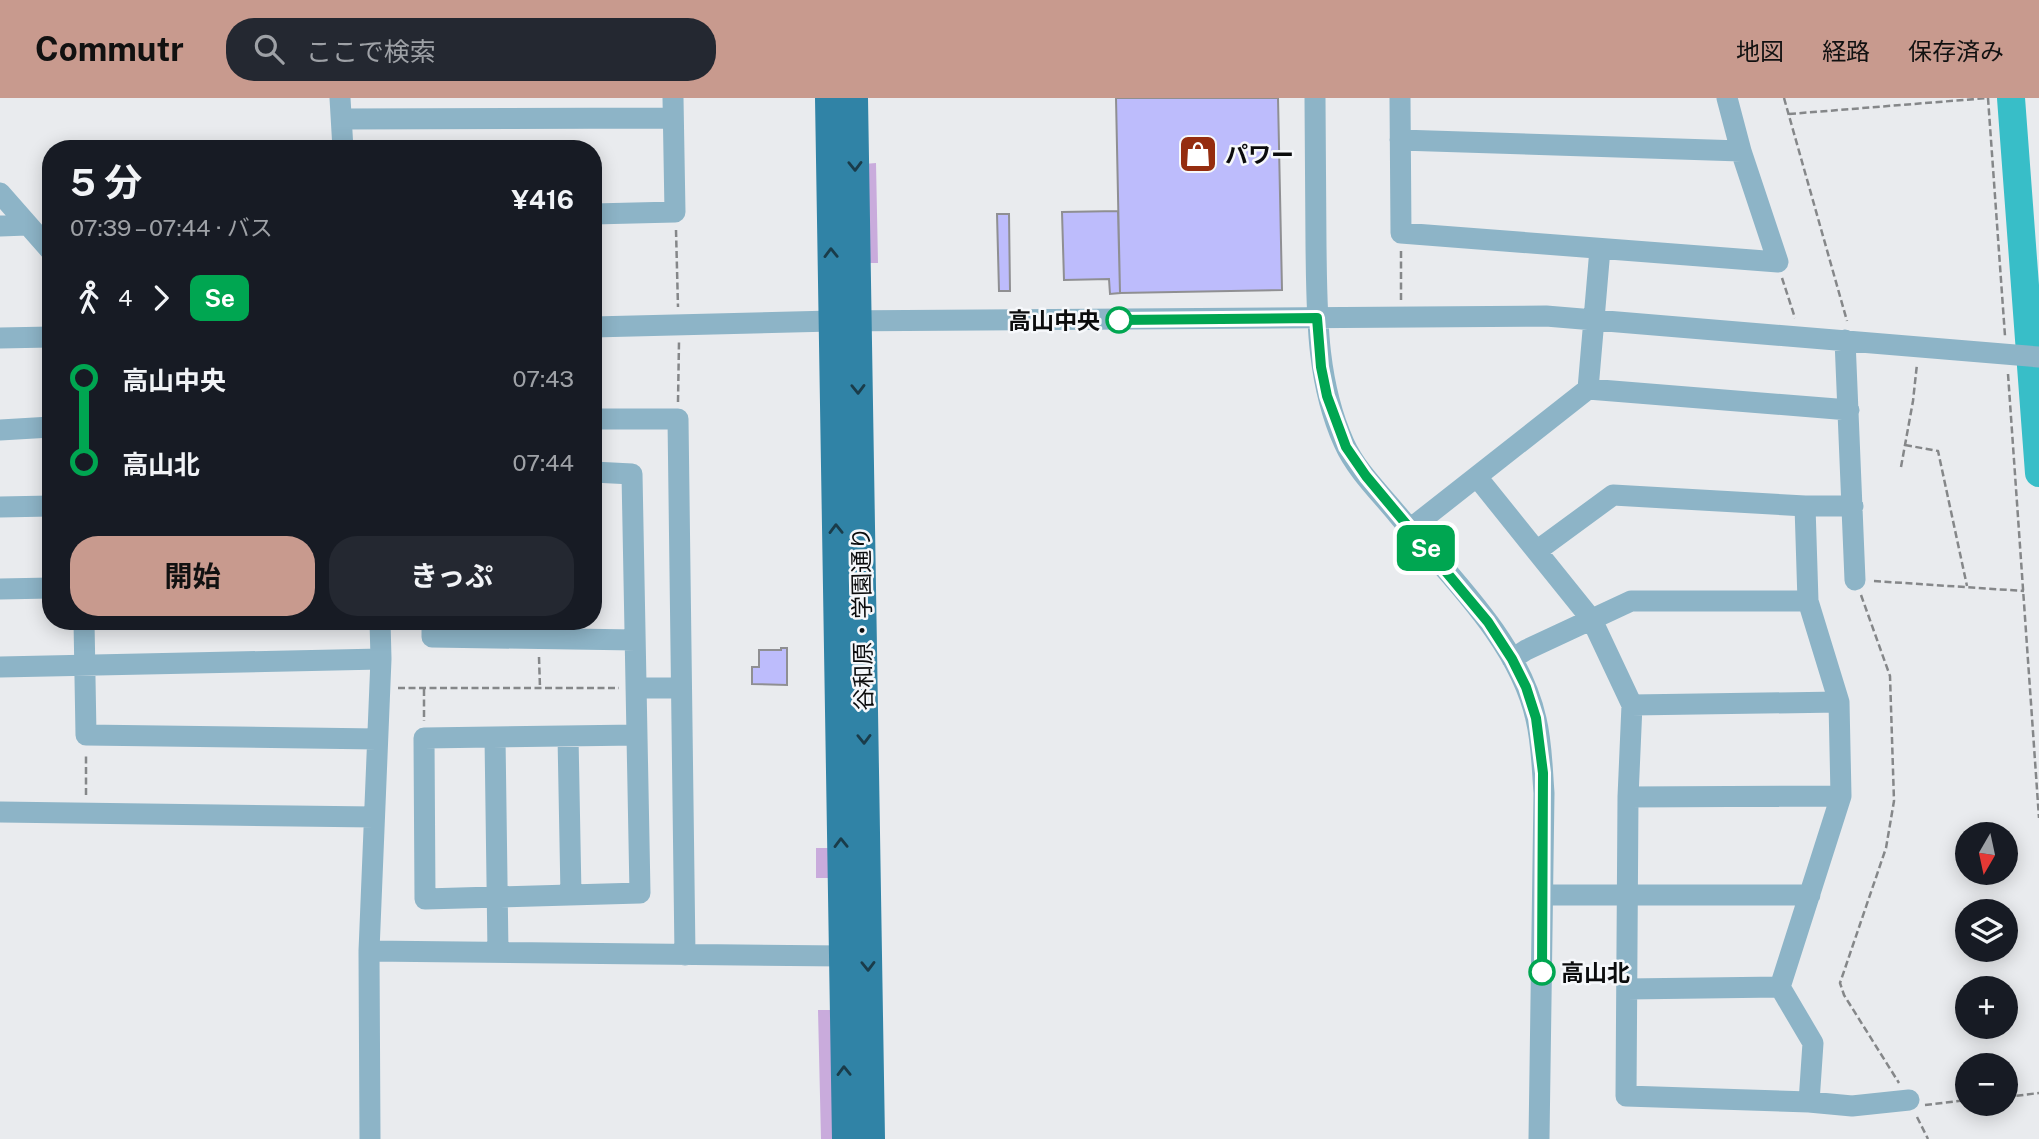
<!DOCTYPE html>
<html lang="ja">
<meta charset="utf-8">
<style>
body{margin:0;font-family:"Public Sans","Noto Sans JP",sans-serif;background:#242831;color:#f1f3f6;height:100vh;display:flex;flex-direction:column;font-size:26px;white-space:nowrap}
*{box-sizing:border-box;margin:0}
p{font-size:23px;color:#9ea1a6}
.icon{flex:none;width:38px;height:38px;fill:none;stroke:currentColor;stroke-width:2;stroke-linecap:round;stroke-linejoin:round}
.map{position:relative;flex:1;overflow:hidden}
.sheet{position:absolute;left:42px;top:42px;width:560px;height:490px;display:flex;flex-direction:column;background:#171b24;border-radius:28px;box-shadow:0 4px 18px #0003}
.sheet>*{flex:none}
.badge{padding:0 14px;border-radius:10px;font-size:24px;line-height:46px}
.needle{width:46px;rotate:189deg}
.controls{position:absolute;left:1955px;top:724px;display:grid;gap:14px}
.controls a{display:grid;place-items:center;width:63px;height:63px;border-radius:50%;background:#171b24;box-shadow:0 4px 18px #0003;font-size:35px}
.map>.badge{position:absolute;translate:-50% -50%;box-shadow:0 0 0 4px #fff}
.legs{display:flex;align-items:center;gap:10px;height:77px;padding:0 28px;font-size:23px}
.legs p{margin-inline-start:auto}
.head{display:flex;align-items:center;justify-content:space-between;height:119px;padding:0 28px}
h1{font-size:38px;font-weight:700;line-height:52px}
.action{display:flex;gap:14px;margin-top:auto;padding:14px 28px}
.action a{flex:1;height:80px;border-radius:28px;background:#c89a8e;color:#111;font-size:28px;font-weight:700;line-height:80px;text-align:center}
.action a+a{background:#242831;color:#f1f3f6}
ul{padding:0 28px;list-style:none}
li{display:flex;align-items:center;gap:24px;height:84px;font-size:26px}
li i{display:grid;place-items:center;width:10px;height:100%;margin:0 9px;background:currentColor}
li i::after{content:'';width:18px;height:18px;margin:-9px;border:5px solid;border-radius:50%;background:#171b24}
li p{margin-inline-start:auto}
li:first-child i{background:linear-gradient(#0000 50%,currentColor 0)}
li:last-child i{background:linear-gradient(currentColor 50%,#0000 0)}
header{display:flex;align-items:center;gap:42px;box-sizing:border-box;height:98px;padding:0 35px;background:#c89a8e;color:#111}
header strong{font-size:33px}
nav{display:flex;gap:38px;margin-inline-start:auto;font-size:24px}
.search{width:490px;height:63px;background:#242831;display:flex;align-items:center;gap:18px;box-sizing:border-box;padding:0 24px;border-radius:28px;color:#9ea1a6;font-size:26px}
.map>svg:first-child{display:block}
.green{fill:#c9abdc}
.lines{fill:none;stroke-linecap:round;stroke-linejoin:round}
.river{stroke:#38bec8;stroke-width:28}
.building{fill:#bdbcfc;stroke:#8f8f92;stroke-width:2}
.path{stroke:#858789;stroke-width:2.5;stroke-dasharray:7 3.5;stroke-linecap:butt}
.minor{stroke:#8db4c7;stroke-width:21}
.major{stroke:#3083a6;stroke-width:28}
.oneway{stroke:#1a3c4a}
.line-1-casing{stroke:#fff;stroke-width:16}
.line-1{stroke:#00a651;stroke-width:10}
.stop-1-dot{fill:#fff;stroke:#00a651;stroke-width:3.5}
.labels{text-anchor:middle;dominant-baseline:central;stroke-width:5;stroke-linejoin:round;paint-order:stroke}
.poi-label{font-size:23px;font-weight:bold;fill:#0b0c0d;stroke:#f6f8fb;text-anchor:start}
.stop-label{font-size:23px;font-weight:bold;fill:#0b0c0d;stroke:#f6f8fb;text-anchor:end}
.street-label{font-size:23px;fill:#0b0c0d;stroke:#f6f8fb}
</style>
<header>
<strong>Commutr</strong>
<div class="search"><svg class="icon" aria-label="search" viewBox="0 0 24 24"><circle cx="10" cy="10" r="6"/><path d="M15 15l6 6"/></svg>ここで検索</div>
<nav><a>地図</a><a>経路</a><a>保存済み</a></nav>
</header>
<div class="map">
<svg width="2039" height="1041" viewBox="0 0 2039 1041">
<rect width="100%" height="100%" fill="#e9ebee"/>
<path class="green" d="M 876,65 L 878,165 L 866,165 L 864,66 Z
M 816,750 L 831,750 L 832,780 L 816,780 Z
M 818,912 L 834,912 L 836,1041 L 821,1041 Z"/>
<g class="lines">
<path class="river" d="M 2011,0 L 2039,375"/>
</g>
<path class="building" d="M 1116,0 L 1278,0 L 1282,192 L 1120,195 Z
M 1118,113 L 1120,195 L 1110,196 L 1109,181 L 1064,182 L 1062,114 Z
M 997,116 L 1009,116 L 1010,193 L 999,193 Z
M 781,550 L 787,550 L 787,587 L 752,586 L 752,569 L 759,569 L 759,552 L 781,552 Z"/>
<g class="lines">
<path class="path" d="M 1784,0 L 1847,223
M 1789,16 L 1988,0 L 2005,238
M 676,132 L 678,209
M 1782,180 L 1795,220
M 1401,202 L 1401,153
M 2008,276 L 2039,720
M 678,304 L 679,244
M 1905,347 L 1938,353 L 1967,488
M 1901,369 L 1913,303 L 1917,266
M 1874,483 L 2024,493
M 1861,497 L 1890,578 L 1894,703 L 1886,750 L 1840,885 L 1844,897 L 1899,985
M 539,559 L 540,590
M 398,590 L 619,590
M 424,591 L 424,623
M 86,697 L 86,655
M 2006,999 L 2039,995
M 1925,1007 L 1967,1002
M 1917,1019 L 1928,1041"/>
<path class="minor" d="M 340,0 L 343,51
M 1315,0 C 1315,49 1316,99 1316,148 C 1317,216 1316,283 1344,345 C 1356,372 1380,395 1398,417 C 1448,477 1519,543 1536,621 C 1542,646 1542,670 1544,695 L 1539,1041
M 1400,0 L 1401,135 L 1778,164 L 1741,53
M 343,21 L 673,20
M 1400,42 L 1741,53 L 1727,0
M 0,95 L 51,153
M 593,116 L 675,114 L 673,0
M 0,128 L 27,127
M 593,229 L 832,223 L 1546,218 L 2039,259
M 0,240 L 51,239
M 1845,242 L 1855,482
M 1588,291 L 1600,151
M 593,321 L 678,321 L 685,857
M 0,332 L 51,329
M 593,374 L 632,376 L 640,795 L 425,801 L 424,640 L 637,637
M 1477,379 L 1592,522 L 1632,607 L 1628,699 L 1626,998 L 1809,1004 L 1852,1008 L 1909,1002
M 0,409 L 51,408
M 1410,431 L 1588,291 L 1849,312
M 1538,452 L 1613,397 L 1805,408 L 1853,408
M 0,491 L 51,490
M 84,523 L 86,637 L 377,641
M 432,523 L 432,539 L 635,542
M 1512,561 L 1526,552 L 1631,503 L 1808,503
M 0,569 L 381,561
M 636,590 L 681,590
M 1632,607 L 1839,604
M 568,638 L 571,797
M 495,639 L 498,854
M 1628,699 L 1841,698
M 0,714 L 374,719
M 1543,797 L 1810,797
M 369,853 L 843,858
M 1780,889 L 1841,698 L 1839,604 L 1808,503 L 1805,408
M 1627,891 L 1780,889 L 1813,945 L 1809,1004
M 370,1041 L 369,853 L 381,561 L 380,523"/>
<path class="major" d="M 829,0 L 846,1041
M 854,0 L 871,1041"/>
</g>
<defs><path id="oneway-chevron" d="M-2-3.5L2.5 0L-2 3.5" fill="none" stroke-width="1.6" stroke-linecap="round" stroke-linejoin="round" transform="scale(1.75)"/></defs>
<g class="oneway">
<use href="#oneway-chevron" transform="translate(855 68) rotate(89)"/>
<use href="#oneway-chevron" transform="translate(831 155) rotate(-91)"/>
<use href="#oneway-chevron" transform="translate(858 291) rotate(89)"/>
<use href="#oneway-chevron" transform="translate(836 431) rotate(-91)"/>
<use href="#oneway-chevron" transform="translate(864 641) rotate(89)"/>
<use href="#oneway-chevron" transform="translate(841 745) rotate(-91)"/>
<use href="#oneway-chevron" transform="translate(868 868) rotate(89)"/>
<use href="#oneway-chevron" transform="translate(844 973) rotate(-91)"/>
</g>
<g class="lines">
<defs>
<path id="line-1" d="M 1119,222 L 1317,220 L 1321,269 L 1327,298 L 1346,349 L 1366,378 L 1488,524 L 1512,561 L 1526,589 L 1536,620 L 1543,675 L 1542,874"/>
</defs>
<use href="#line-1" class="line-1-casing"/>
<use href="#line-1" class="line-1"/>
</g>
<defs>
<symbol id="shop-square" viewBox="-11 -11 22 22"><rect x="-9" y="-9" width="18" height="18" rx="4" fill="#952d10" stroke="#f6f8fb"/><path d="M-5-2.5h2.3a2.7 3.5 0 0 1 5.4 0H5L5.5 6h-11ZM-1.5-2.5h3a1.5 2.3 0 0 0-3 0Z" fill="#fff"/></symbol>
</defs>
<g fill-rule="evenodd">
<use href="#shop-square" x="1176" y="34" width="44" height="44"/>
</g>
<g class="stop-1-dot">
<circle cx="1119" cy="222" r="12"/>
<circle cx="1542" cy="874" r="12"/>
</g>
<g class="labels">
<g class="poi-label">
<text x="1225" y="56">パワー</text>
</g>
<g class="stop-label">
<text x="1100" y="222">高山中央</text>
<text x="1561" y="874" text-anchor="start">高山北</text>
</g>
<g class="street-label">
<text transform="translate(862 521) rotate(-91)">谷和原・学園通り</text>
</g>
</g>
</svg>
<div class="controls">
<a><svg class="needle" viewBox="-14 -14 28 28"><path d="M0-13l5 13h-10z" fill="#e53935"/><path d="M0 13l5-13h-10z" fill="#9ea1a6"/></svg></a>
<a><svg class="icon" aria-label="layers" viewBox="0 0 24 24"><path d="M12 4l9 5-9 5-9-5zM3 14l9 5 9-5"/></svg></a>
<a>+</a>
<a>−</a>
</div>
<b class="badge" style="left:1426px;top:450px;background:#00a651;color:#fff">Se</b>
<section class="sheet">
<div class="head"><div><h1>5 分</h1><p>07:39 – 07:44 · バス</p></div><b>¥416</b></div>
<div class="legs"><svg class="icon" aria-label="walk" viewBox="0 0 24 24"><circle cx="13" cy="4" r="2"/><path d="M13 8l-2 6 4 7M11 14l-3 7M7 12l3-4h3l4 4"/></svg>4<svg class="icon" aria-label="forward" viewBox="0 0 24 24"><path d="M9 5l7 7-7 7"/></svg><b class="badge" style="background:#00a651;color:#fff">Se</b></div>
<ul>
<li><i style="color:#00a651"></i><b>高山中央</b><p>07:43</p></li>
<li><i style="color:#00a651"></i><b>高山北</b><p>07:44</p></li>
</ul>
<div class="action"><a>開始</a><a>きっぷ</a></div>
</section>
</div>
